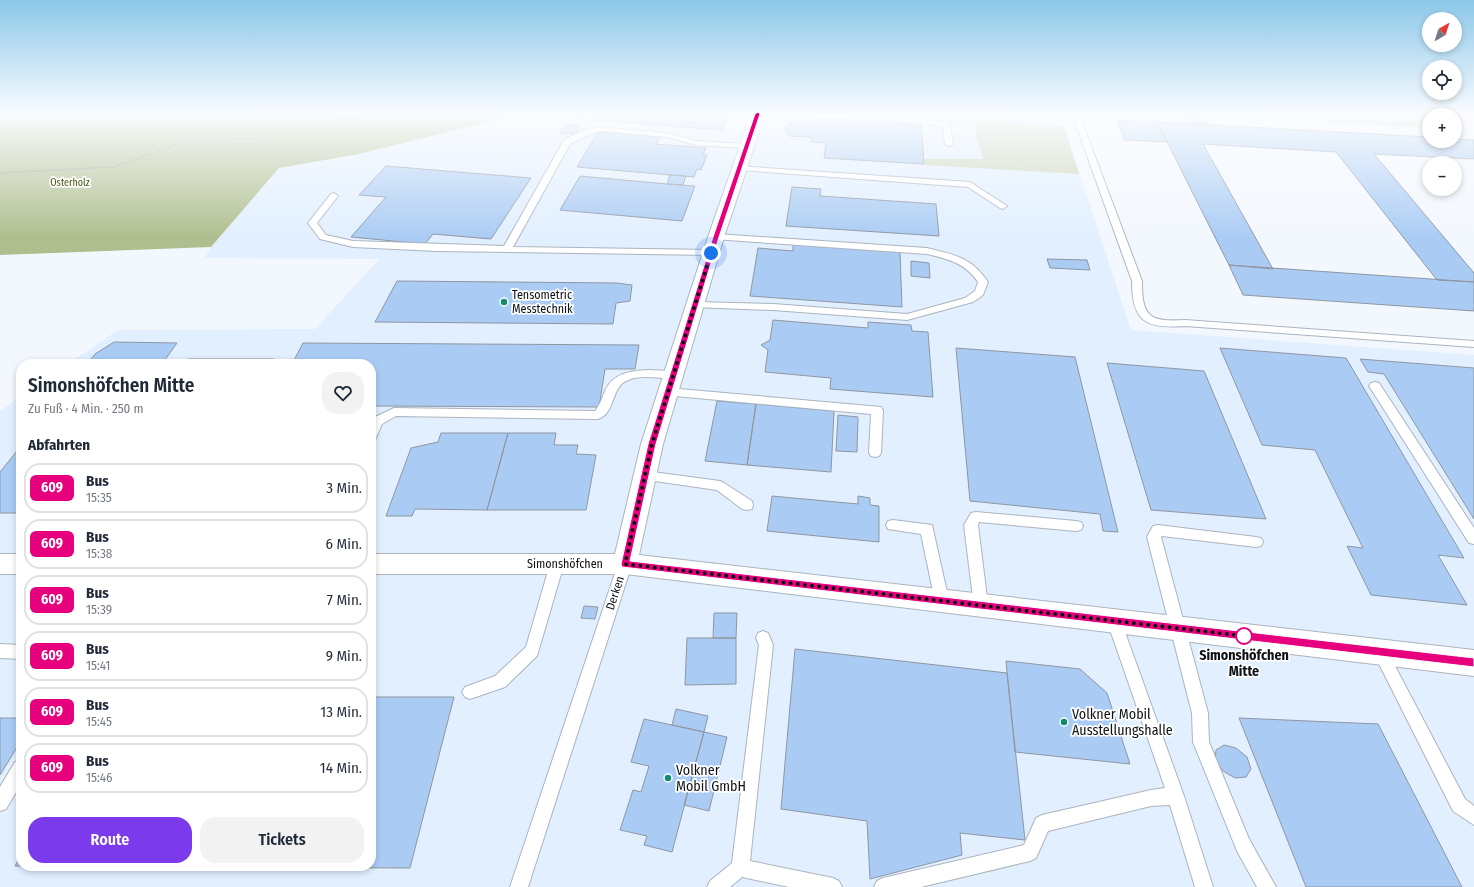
<!DOCTYPE html>
<html lang="de">
<meta charset="utf-8">
<style>
body{margin:0;font-family:"Fira Sans Condensed",sans-serif;background:#f2f2f3;color:#1f2937;height:100vh;display:flex;flex-direction:column;font-size:15px;white-space:nowrap}
*{box-sizing:border-box;margin:0}
p{font-size:13px;color:#747a83}
.icon{flex:none;width:22px;height:22px;fill:none;stroke:currentColor;stroke-width:2;stroke-linecap:round;stroke-linejoin:round}
.map{position:relative;flex:1;overflow:hidden}
.details{position:absolute;left:16px;top:359px;width:360px;height:512px;display:flex;flex-direction:column;background:#fff;border-radius:16px;box-shadow:0 2px 6px #0003}
.details>*{flex:none}
.badge{padding:0 8px;border-radius:6px;font-size:14px;line-height:26px}
.needle{width:26px;rotate:39deg}
.controls{position:absolute;left:1422px;top:12px;display:grid;gap:8px}
.controls a{display:grid;place-items:center;width:40px;height:40px;border-radius:50%;background:#fff;box-shadow:0 2px 6px #0003;font-size:20px}
.you{position:absolute;width:20px;height:20px;margin:-10px;border:3px solid #fff;border-radius:50%;background:#1a73e8;box-shadow:0 0 0 6px #1a73e833}
.map>.badge{position:absolute;translate:-50% -50%;box-shadow:0 0 0 2px #fff}
h2{padding:0 12px;font-size:15px;line-height:36px}
.round{display:grid;place-items:center;flex:none;width:42px;height:42px;border-radius:16px;background:#f2f2f3}
.head{display:flex;align-items:center;justify-content:space-between;height:68px;padding:0 12px}
h1{font-size:19px;font-weight:600;line-height:30px}
.primary-button{display:flex;gap:8px;margin-top:auto;padding:8px 12px}
.primary-button a{flex:1;height:46px;border-radius:16px;background:#7c3aed;color:#fff;font-size:16px;font-weight:600;line-height:46px;text-align:center}
.primary-button a+a{background:#f2f2f3;color:#1f2937}
ul{padding:0;list-style:none}
li{display:flex;align-items:center;gap:12px;height:50px;margin:0 8px 6px;padding:0 4px;border:2px solid #e0e1e3;border-radius:16px}
li div{flex:1}
li b{display:block;font-size:15px}
li em{font-style:normal}
li .badge{min-width:44px;font-weight:700;text-align:center}
.map>svg:first-child{display:block}
.built{fill:#e1efff}
.green{fill:#c9d3b3}
.forest{fill:#afbe8e}
.building{fill:#aaccf4;stroke:#8f96a0}
.lines{fill:none;stroke-linecap:round;stroke-linejoin:round}
.service-casing{stroke:#acb4be;stroke-width:2}
.minor-casing{stroke:#acb4be;stroke-width:2}
.path{stroke:#8a8e93;stroke-width:1.5;stroke-dasharray:1.5 2;stroke-linecap:butt}
.service{fill:#fff;fill-rule:evenodd}
.minor{fill:#fff;fill-rule:evenodd}
.line{fill:#e6007e;stroke:#fff}
.walk{stroke:#0f1215;stroke-width:4;stroke-dasharray:0 7.2}
.poi-dot{fill:#128b6e;stroke:#fff;stroke-width:1.5}
.stop-dot{fill:#fff;stroke:#e6007e;stroke-width:2}
.labels{text-anchor:middle;dominant-baseline:central;stroke-width:3.5;stroke-linejoin:round;paint-order:stroke}
.far-park-label{font-size:10px;fill:#47570c;stroke:#fff}
.poi-label{font-size:12px;fill:#0f1215;stroke:#fff;text-anchor:start}
.street-label{font-size:12px;fill:#0f1215;stroke:#fff}
.near-stop-label{font-size:14px;font-weight:bold;fill:#0f1215;stroke:#fff}
.near-poi-label{font-size:14px;fill:#0f1215;stroke:#fff;text-anchor:start}
</style>
<div class="map">
<svg width="1474" height="887" viewBox="0 0 1474 887">
<rect width="100%" height="100%" fill="#f3f8fe"/>
<path class="built" d="M 517,114 L 1060,114 L 1131,330 L 1474,355 L 1474,887 L 0,887 L 0,411 L 21,396 L 21,866 L 371,866 L 371,364 L 68,364 L 118,330 L 315,329 L 379,259 L 205,258 L 211,247 L 279,168 L 359,154 L 508,117 Z"/>
<path class="green" d="M 1215,114 L 1425,114 L 1429,117 L 1429,128 L 1217,116 Z
M 925,118 L 1064,126 L 1079,174 L 925,165 L 924,159 L 983,159 L 973,124 Z"/>
<path class="forest" d="M 0,114 L 517,114 L 508,117 L 359,154 L 279,168 L 211,247 L 0,255 Z"/>
<path class="building" d="M 577,114 L 584,114 L 579,120 L 572,119 Z
M 597,114 L 729,114 L 723,130 L 593,120 Z
M 1183,114 L 1200,114 L 1207,125 L 1189,124 Z
M 814,117 L 921,123 L 924,164 L 824,158 L 826,143 L 811,142 L 811,137 L 788,136 L 788,130 L 784,128 L 789,126 L 790,121 L 813,122 Z
M 1116,120 L 1157,122 L 1167,142 L 1125,140 Z
M 1157,122 L 1429,137 L 1429,141 L 1455,141 L 1455,139 L 1474,140 L 1474,159 L 1374,154 L 1474,273 L 1474,282 L 1437,280 L 1336,152 L 1203,144 L 1273,269 L 1229,265 Z
M 565,125 L 580,126 L 575,134 L 560,133 Z
M 598,132 L 660,137 L 656,144 L 706,148 L 703,155 L 707,155 L 701,170 L 697,169 L 694,177 L 577,167 Z
M 386,166 L 531,178 L 491,239 L 433,234 L 425,244 L 351,237 L 386,197 L 359,195 Z
M 670,175 L 686,176 L 683,185 L 667,184 Z
M 580,176 L 667,184 L 695,186 L 682,221 L 560,210 Z
M 792,187 L 821,189 L 820,196 L 936,204 L 939,236 L 786,226 Z
M 793,244 L 900,252 L 902,307 L 750,296 L 758,248 L 793,251 Z
M 1047,259 L 1087,260 L 1090,270 L 1050,268 Z
M 911,261 L 929,263 L 930,278 L 911,276 Z
M 1229,265 L 1474,282 L 1474,311 L 1243,295 Z
M 397,281 L 617,283 L 632,285 L 630,301 L 616,303 L 613,324 L 375,322 Z
M 773,320 L 868,328 L 868,322 L 911,325 L 912,331 L 928,332 L 933,397 L 830,389 L 831,378 L 765,372 L 768,350 L 761,345 L 770,340 Z
M 114,342 L 177,343 L 162,364 L 87,364 L 95,354 Z
M 303,343 L 639,345 L 635,369 L 605,369 L 599,407 L 371,406 L 371,364 L 292,364 Z
M 956,348 L 1075,357 L 1118,532 L 1103,531 L 1100,514 L 970,501 Z
M 1220,348 L 1346,358 L 1464,558 L 1438,555 L 1467,605 L 1371,595 L 1347,546 L 1363,548 L 1315,450 L 1262,445 Z
M 188,359 L 274,359 L 272,364 L 184,364 Z
M 1360,359 L 1474,368 L 1474,519 L 1384,374 L 1368,372 Z
M 1107,363 L 1204,371 L 1266,519 L 1151,510 Z
M 717,401 L 756,404 L 747,465 L 705,461 Z
M 756,404 L 834,411 L 831,472 L 747,465 Z
M 838,415 L 858,417 L 857,452 L 836,451 Z
M 441,433 L 508,433 L 487,510 L 415,509 L 412,516 L 386,516 L 411,448 L 438,442 Z
M 508,433 L 556,433 L 554,445 L 578,445 L 576,454 L 596,455 L 586,510 L 487,510 Z
M 21,446 L 21,513 L 0,513 L 0,472 Z
M 772,496 L 858,504 L 858,496 L 870,498 L 870,505 L 879,506 L 879,542 L 767,531 Z
M 584,606 L 598,607 L 595,619 L 581,618 Z
M 714,613 L 737,613 L 736,638 L 713,638 Z
M 687,638 L 736,638 L 736,684 L 685,685 Z
M 795,649 L 1007,673 L 1025,840 L 960,833 L 962,855 L 870,879 L 867,821 L 781,809 Z
M 1006,661 L 1080,669 L 1107,693 L 1130,764 L 1015,752 Z
M 371,697 L 454,697 L 410,868 L 15,866 L 21,855 L 21,866 L 371,866 Z
M 676,709 L 708,716 L 704,732 L 672,725 Z
M 0,718 L 21,718 L 21,741 L 0,775 Z
M 1239,718 L 1378,724 L 1462,887 L 1306,887 Z
M 644,719 L 704,732 L 672,852 L 644,845 L 647,836 L 620,830 L 633,790 L 641,792 L 649,766 L 631,762 Z
M 704,732 L 727,737 L 709,811 L 684,805 Z
M 1224,745 L 1236,748 L 1247,757 L 1251,769 L 1246,777 L 1235,778 L 1223,771 L 1215,760 L 1216,750 Z"/>
<g class="lines">
<defs>
<path id="service" d="M 785,114 L 823,114 L 923,119 L 950,124 L 953,144 L 949,146 L 945,144 L 943,128 L 923,123 L 789,116 Z
M 1072,114 L 1079,114 L 1142,281 C 1142,317 1149,322 1185,320 L 1474,341 L 1474,347 L 1185,326 C 1146,329 1132,322 1132,281 Z
M 600,127 L 667,133 L 696,141 L 747,144 L 751,146 L 747,148 L 696,145 L 667,137 L 600,131 L 590,134 L 570,144 L 513,247 L 711,250 L 714,251 L 716,253 L 714,255 L 436,251 L 353,247 L 320,239 L 308,223 L 331,194 L 334,193 L 338,196 L 317,223 L 326,235 L 353,241 L 504,246 L 564,140 L 584,130 Z
M 737,166 L 970,182 L 1007,206 L 1003,209 L 1000,208 L 968,187 L 740,170 L 737,170 L 736,168 Z
M 716,234 L 927,248 C 955,255 971,257 988,282 L 983,295 L 973,302 L 907,320 L 773,310 L 691,307 L 690,305 L 695,302 L 773,304 L 907,314 L 965,298 L 975,291 L 978,282 C 965,263 948,259 927,254 L 713,239 L 711,237 Z
M 648,370 L 673,371 L 677,372 L 679,375 L 677,378 L 673,379 C 659,378 640,374 626,381 C 611,388 615,414 598,419 L 396,416 L 382,424 L 375,440 L 371,441 L 371,421 L 373,418 L 394,408 L 595,411 C 600,405 602,398 605,391 C 613,373 630,371 648,370 Z
M 1375,382 L 1379,383 L 1474,528 L 1474,544 L 1469,543 L 1371,389 L 1369,386 L 1371,383 Z
M 668,388 L 881,407 L 883,410 L 881,453 L 879,456 L 875,457 L 871,456 L 869,453 L 871,414 L 664,395 L 662,392 L 664,389 Z
M 645,471 L 720,481 L 724,483 L 752,501 L 753,505 L 752,509 L 747,510 L 742,509 L 717,490 L 641,479 L 639,476 L 641,473 Z
M 976,512 L 1076,521 L 1081,522 L 1083,526 L 1081,530 L 1076,531 L 979,522 L 978,525 L 988,606 L 986,610 L 981,612 L 976,610 L 974,606 L 964,525 L 971,513 Z
M 893,520 L 932,525 L 949,601 L 947,605 L 942,607 L 937,605 L 935,601 L 921,534 L 888,529 L 886,525 L 888,521 Z
M 1158,525 L 1256,537 L 1261,538 L 1263,542 L 1261,546 L 1256,547 L 1162,536 L 1161,537 L 1208,713 L 1209,742 L 1249,839 L 1276,887 L 1257,887 L 1237,851 L 1193,742 L 1192,713 L 1147,537 L 1153,526 Z
M 557,558 L 562,560 L 564,564 L 537,656 L 505,687 L 470,699 L 465,697 L 462,692 L 465,687 L 495,676 L 526,647 L 550,564 L 552,560 Z
M 625,558 L 630,560 L 632,564 L 528,887 L 510,887 L 618,564 L 620,560 Z
M 1114,615 L 1119,617 L 1121,621 L 1184,796 L 1213,887 L 1195,887 L 1170,805 L 1151,806 L 1048,831 L 1036,858 L 1030,861 L 921,887 L 874,887 L 877,881 L 883,878 L 1024,845 L 1036,818 L 1042,815 L 1151,790 L 1165,788 L 1107,621 L 1109,617 Z
M 763,631 L 768,633 L 773,645 L 750,861 L 833,878 L 839,881 L 842,887 L 789,887 L 742,877 L 730,887 L 707,887 L 710,881 L 732,863 L 759,645 L 756,638 L 758,633 Z
M 0,644 L 21,645 L 21,659 L 0,658 Z
M 1380,645 L 1385,647 L 1465,799 L 1474,806 L 1474,825 L 1453,811 L 1373,652 L 1375,647 Z
M 21,760 L 21,784 L 6,809 L 0,811 L 0,787 L 15,762 Z"/>
<path id="minor" d="M 751,114 L 765,114 L 724,237 L 663,444 L 639,555 L 1474,650 L 1474,676 L 625,574 L 371,574 L 371,554 L 615,554 L 641,444 L 708,237 Z
M 0,554 L 21,554 L 21,574 L 0,574 Z"/>
</defs>
<use href="#service" class="service-casing"/>
<use href="#minor" class="minor-casing"/>
<path class="path" d="M 0,173 L 113,167 L 199,137 L 253,139 L 375,114"/>
<use href="#service" class="service"/>
<use href="#minor" class="minor"/>
</g>
<linearGradient id="sky" x2="0" y2="1"><stop stop-color="#8bc7e9"/><stop offset="0.48" stop-color="#fafcff"/><stop offset="1" stop-color="#fafcff" stop-opacity="0"/></linearGradient>
<rect width="1474" height="238" fill="url(#sky)"/>
<path class="line" d="M 758,112 L 760,114 L 719,237 L 656,444 L 630,561 L 1474,658 L 1474,667 L 622,567 L 621,564 L 648,444 L 713,237 L 755,114 Z"/>
<g class="lines">
<path class="walk" d="M 711,253 L 652,444 L 625,564 L 1244,636"/>
</g>
<g class="poi-dot">
<circle cx="504" cy="302" r="4"/>
<circle cx="1064" cy="722" r="4"/>
<circle cx="668" cy="778" r="4"/>
</g>
<circle class="stop-dot" cx="1244" cy="636" r="8"/>
<g class="labels">
<g class="far-park-label">
<text x="70" y="183">Osterholz</text>
</g>
<g class="poi-label">
<text x="512" y="295">Tensometric<tspan x="512" dy="14">Messtechnik</tspan></text>
</g>
<g class="street-label">
<text x="565" y="564">Simonshöfchen</text>
<text transform="translate(615 593) rotate(-72)">Derken</text>
</g>
<g class="near-stop-label">
<text x="1244" y="655">Simonshöfchen<tspan x="1244" dy="16">Mitte</tspan></text>
</g>
<g class="near-poi-label">
<text x="1072" y="714">Volkner Mobil<tspan x="1072" dy="16">Ausstellungshalle</tspan></text>
<text x="676" y="770">Volkner<tspan x="676" dy="16">Mobil GmbH</tspan></text>
</g>
</g>
</svg>
<div class="controls">
<a><svg class="needle" viewBox="-14 -14 28 28"><path d="M0-13l5 13h-10z" fill="#e53935"/><path d="M0 13l5-13h-10z" fill="#747a83"/></svg></a>
<a><svg class="icon" aria-label="locate" viewBox="0 0 24 24"><circle cx="12" cy="12" r="6"/><path d="M12 2v4M12 18v4M2 12h4M18 12h4"/></svg></a>
<a>+</a>
<a>−</a>
</div>
<div class="you" style="left:711px;top:253px"></div>
<section class="details">
<div class="head"><div><h1>Simonshöfchen Mitte</h1><p>Zu Fuß · 4 Min. · 250 m</p></div><a class="round"><svg class="icon" aria-label="heart" viewBox="0 0 24 24"><path d="M12 20l-8-8c-3-5 5-10 8-4 3-6 11-1 8 4z"/></svg></a></div>
<h2>Abfahrten</h2>
<ul>
<li><span class="badge" style="background:#e6007e;color:#fff">609</span><div><b>Bus</b><p>15:35</p></div><em>3 Min.</em></li>
<li><span class="badge" style="background:#e6007e;color:#fff">609</span><div><b>Bus</b><p>15:38</p></div><em>6 Min.</em></li>
<li><span class="badge" style="background:#e6007e;color:#fff">609</span><div><b>Bus</b><p>15:39</p></div><em>7 Min.</em></li>
<li><span class="badge" style="background:#e6007e;color:#fff">609</span><div><b>Bus</b><p>15:41</p></div><em>9 Min.</em></li>
<li><span class="badge" style="background:#e6007e;color:#fff">609</span><div><b>Bus</b><p>15:45</p></div><em>13 Min.</em></li>
<li><span class="badge" style="background:#e6007e;color:#fff">609</span><div><b>Bus</b><p>15:46</p></div><em>14 Min.</em></li>
</ul>
<div class="primary-button"><a>Route</a><a>Tickets</a></div>
</section>
</div>
